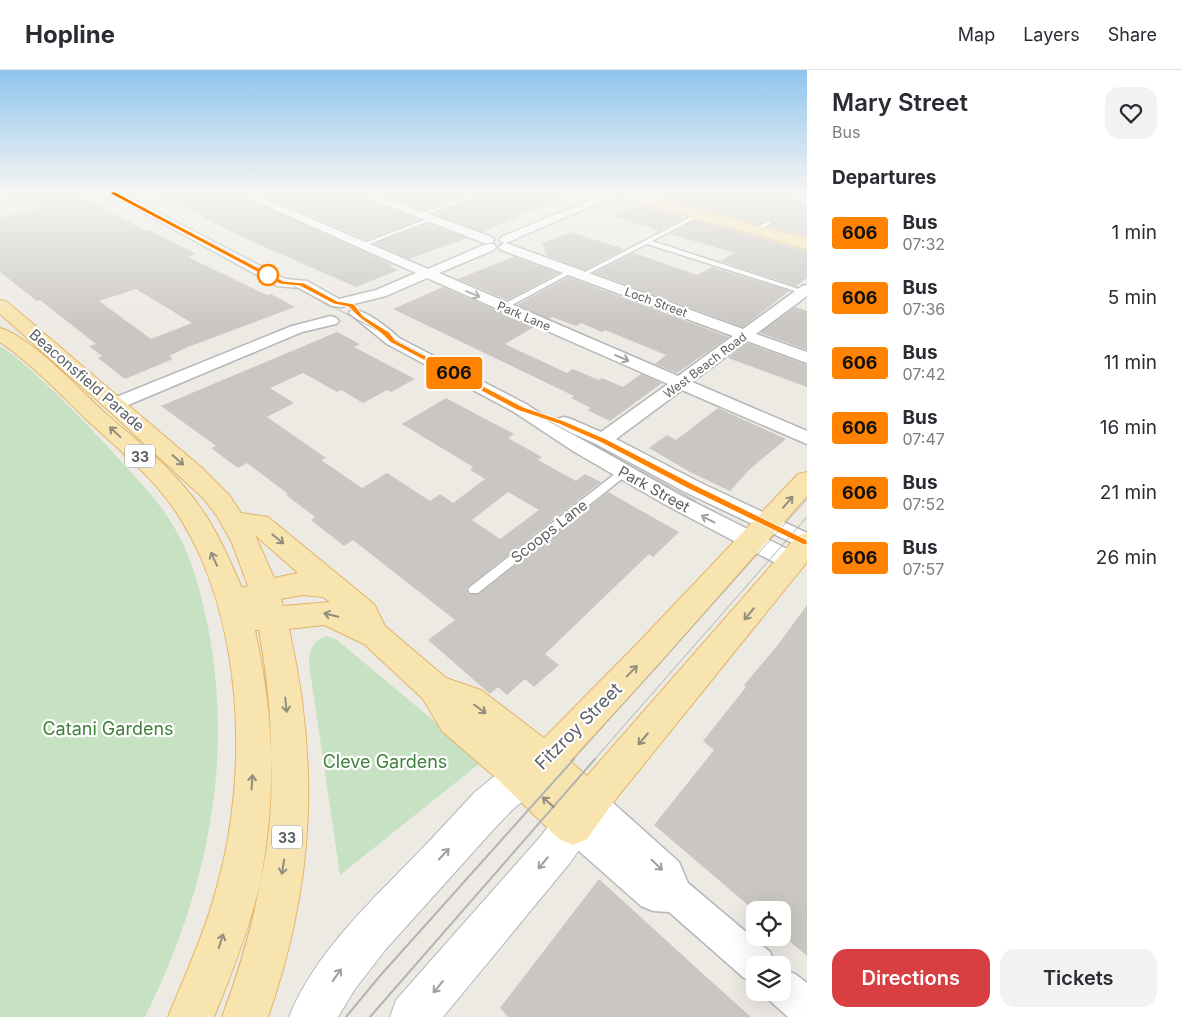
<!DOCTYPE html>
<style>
body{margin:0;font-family:Inter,sans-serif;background:#f2f2f3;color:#2b2b33;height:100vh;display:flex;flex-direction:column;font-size:19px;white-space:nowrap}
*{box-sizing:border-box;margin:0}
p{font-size:16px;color:#7c7c81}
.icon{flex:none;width:28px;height:28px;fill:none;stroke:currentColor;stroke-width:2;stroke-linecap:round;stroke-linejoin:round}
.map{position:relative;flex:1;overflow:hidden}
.side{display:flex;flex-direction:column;background:#fff;width:375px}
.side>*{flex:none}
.badge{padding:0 10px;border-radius:4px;font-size:18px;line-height:32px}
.fabs{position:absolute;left:746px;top:831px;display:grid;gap:10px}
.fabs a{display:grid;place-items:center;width:45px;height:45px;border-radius:10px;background:#fff;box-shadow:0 5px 20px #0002;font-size:25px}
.map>.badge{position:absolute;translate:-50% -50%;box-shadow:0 0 0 2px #fff}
h2{padding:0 25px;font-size:19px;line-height:45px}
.round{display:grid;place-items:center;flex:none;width:52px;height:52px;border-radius:15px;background:#f2f2f3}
.overview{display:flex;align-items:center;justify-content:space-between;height:85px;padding:0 25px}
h1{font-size:24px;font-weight:600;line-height:38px}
.button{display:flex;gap:10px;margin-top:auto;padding:10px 25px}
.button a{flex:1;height:58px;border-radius:15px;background:#d83f42;color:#fff;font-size:20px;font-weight:600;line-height:58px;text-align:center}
.button a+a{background:#f2f2f3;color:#2b2b33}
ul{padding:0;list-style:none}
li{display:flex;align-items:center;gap:15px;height:65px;padding:0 25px}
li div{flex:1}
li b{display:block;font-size:19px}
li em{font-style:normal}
li .badge{min-width:55px;font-weight:700;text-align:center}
header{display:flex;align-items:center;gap:30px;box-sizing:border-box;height:70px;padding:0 25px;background:#fff;border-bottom:1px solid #e1e1e2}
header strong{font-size:24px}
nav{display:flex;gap:28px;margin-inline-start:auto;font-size:18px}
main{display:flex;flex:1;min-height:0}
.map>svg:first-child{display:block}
.green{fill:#c6e2c2}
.building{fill:#cac7c2;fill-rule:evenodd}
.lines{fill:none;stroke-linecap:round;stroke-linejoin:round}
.service-casing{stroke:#b4b6b9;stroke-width:3}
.minor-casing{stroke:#b4b6b9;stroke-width:3}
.tertiary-casing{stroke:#b4b6b9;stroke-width:2}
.primary-casing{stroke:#e3b466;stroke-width:2}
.service{fill:#fff;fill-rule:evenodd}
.minor{fill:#fff;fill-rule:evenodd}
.tertiary{fill:#fff;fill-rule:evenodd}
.primary{fill:#f7e4af;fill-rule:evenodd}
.tram-far1{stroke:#b2b3b3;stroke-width:1}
.tram{stroke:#b2b3b3;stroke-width:2}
.oneway{stroke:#9d9fa1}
.oneway2{stroke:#928e7e}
.line{fill:#ff8200;stroke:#fff}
.stop-dot{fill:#fff;stroke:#ff8200;stroke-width:2.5}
.labels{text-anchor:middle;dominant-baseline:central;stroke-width:4.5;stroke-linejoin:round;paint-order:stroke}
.far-street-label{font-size:12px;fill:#5c5f63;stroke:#fff}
.shield{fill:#fff;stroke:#8d8f92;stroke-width:1}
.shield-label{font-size:14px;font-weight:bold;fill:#5c5f63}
.street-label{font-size:15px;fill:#5c5f63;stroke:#fff}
.near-street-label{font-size:18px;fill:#5c5f63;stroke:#fff}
.near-park-label{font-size:18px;fill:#41803d;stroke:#fff}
</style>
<header>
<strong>Hopline</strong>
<nav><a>Map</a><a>Layers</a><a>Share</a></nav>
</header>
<main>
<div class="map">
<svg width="807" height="947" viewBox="0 0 807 947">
<rect width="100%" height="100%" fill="#edeae4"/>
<path class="green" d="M 0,276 C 18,287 32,301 47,315 C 67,334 87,354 106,375 C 129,401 157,427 174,457 C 193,488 202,527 209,562 C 234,697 205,826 145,947 L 0,947 Z
M 327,566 L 337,570 L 470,681 L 479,694 L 340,805 L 309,594 C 309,580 313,570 327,566 Z"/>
<path class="building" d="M 12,123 L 74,123 L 147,161 L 150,160 L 196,184 L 188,187 L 267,225 L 271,224 L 295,237 L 188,277 L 169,286 L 173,289 L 125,309 L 98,288 L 102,286 L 89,276 L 96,274 L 40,230 L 37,231 L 0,202 L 0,148 L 42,137 L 11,130 ZM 136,219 L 192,253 L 151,269 L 99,231 Z
M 155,123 L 235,123 L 393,195 L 389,196 L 398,200 L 356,217 L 240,166 Z
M 256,123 L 354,123 L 419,150 L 366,170 Z
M 377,123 L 471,123 L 424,140 Z
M 487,123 L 571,123 L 483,162 L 434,144 Z
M 679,123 L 776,123 L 807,134 L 807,167 L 768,157 L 775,152 L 773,150 L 767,149 L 759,154 L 664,129 Z
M 640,135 L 685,148 L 660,161 L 614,146 Z
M 696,150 L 807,181 L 807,208 L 796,216 L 720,191 L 735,183 L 670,164 Z
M 428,153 L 467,168 L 409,189 L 374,174 Z
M 571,162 L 624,179 L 585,200 L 547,186 L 542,173 Z
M 634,183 L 697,205 L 712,197 L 789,221 L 743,257 L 594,203 Z
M 513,187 L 559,203 L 507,230 L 458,209 Z
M 568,207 L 729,267 L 677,303 L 655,294 L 666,285 L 605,260 L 602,262 L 581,253 L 576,256 L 552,247 L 549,249 L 517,235 Z
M 443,217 L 534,257 L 505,274 L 554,297 L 567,303 L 573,299 L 599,310 L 602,308 L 623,317 L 641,304 L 662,313 L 610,351 L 587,340 L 591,338 L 571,328 L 574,326 L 549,314 L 393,239 Z
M 795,237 L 807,241 L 807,280 L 760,263 Z
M 337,262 L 360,274 L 354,277 L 415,309 L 391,322 L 387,320 L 363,333 L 341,320 L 337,322 L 303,303 L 270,318 L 294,333 L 267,347 L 326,388 L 321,390 L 362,418 L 387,403 L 430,431 L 440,424 L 453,433 L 485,409 L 470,400 L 473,397 L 402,354 L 446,328 L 514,364 L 508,368 L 542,387 L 538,390 L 576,411 L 585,404 L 601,412 L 469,516 L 466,519 L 468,524 L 479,524 L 608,422 L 679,462 L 653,487 L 649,484 L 545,584 L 559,595 L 534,617 L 525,609 L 507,625 L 498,617 L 490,624 L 428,570 L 455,550 L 353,470 L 344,476 L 311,450 L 315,447 L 286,425 L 288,424 L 247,393 L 238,398 L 211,378 L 216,376 L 161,336 ZM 508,422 L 539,440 L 500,469 L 472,450 Z
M 747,273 L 807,295 L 807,317 L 728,288 Z
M 718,338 L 786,369 L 750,399 L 730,421 L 690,402 L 649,378 L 667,365 L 676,370 Z
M 807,535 L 807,886 L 782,865 L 782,840 L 755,841 L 654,755 L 714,680 L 703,671 L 746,617 L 744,615 L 777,576 Z
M 599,809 L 703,904 L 751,947 L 508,947 L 500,938 Z"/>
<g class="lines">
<defs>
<path id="service" d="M 477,123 L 485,123 L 422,146 L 417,145 Z
M 778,123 L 788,123 L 807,128 L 807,132 Z
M 700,142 L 702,145 L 652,171 L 805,221 L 805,223 L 801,223 L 647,174 L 584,206 L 579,205 Z
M 429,148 L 434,149 L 364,176 L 359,175 Z
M 768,151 L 773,152 L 758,161 L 753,160 Z
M 571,199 L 573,200 L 573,202 L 505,239 L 498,237 Z
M 624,399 L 628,400 L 629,402 L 628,404 L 478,523 L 470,523 L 468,520 L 470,517 L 620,400 Z"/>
<path id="minor" d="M 108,123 L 121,123 L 285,209 L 307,211 L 339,229 L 376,220 L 416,203 L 237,123 L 251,123 L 428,199 L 486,174 L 494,174 L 496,177 L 494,180 L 439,203 L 678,306 L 733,266 L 501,180 L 499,177 L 504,173 L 499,170 L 501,167 L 607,123 L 621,123 L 506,173 L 743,259 L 802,216 L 807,215 L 807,226 L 756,264 L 807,282 L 807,293 L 747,271 L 692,312 L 807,361 L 807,374 L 682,320 L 616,369 L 699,412 L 807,463 L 807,480 L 685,422 L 596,374 L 572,363 L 678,424 L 801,486 L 805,492 L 801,498 L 793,501 L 785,498 L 664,434 L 573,381 L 514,342 L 387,274 L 349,243 L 351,240 C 362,237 390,259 399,268 L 526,334 L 555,353 L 557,349 L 564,347 L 571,349 L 601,362 L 668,314 L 427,208 L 386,226 L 341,237 L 331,236 L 299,218 L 277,216 Z
M 356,123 L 371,123 L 492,167 L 494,170 L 492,173 L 484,173 Z
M 331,246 L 336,248 L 339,251 L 336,254 L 302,262 L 121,338 L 115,339 L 109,338 L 106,334 L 109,330 L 292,256 Z
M 590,717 L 601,722 L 679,792 L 688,813 L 770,882 L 775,895 L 755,895 L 755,913 L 744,908 L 669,842 L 653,841 L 641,836 L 562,766 L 557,755 L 562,744 L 573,739 L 578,741 L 574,733 L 579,722 Z
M 782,898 L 795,904 L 807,913 L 807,947 L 788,947 L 769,930 L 766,922 L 782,922 Z"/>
<path id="tertiary" d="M 522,691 L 535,696 L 541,709 L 535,722 L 513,739 L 493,760 L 386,879 L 355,919 L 338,947 L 289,947 C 314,885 366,836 412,789 C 434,767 454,744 475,722 L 497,704 Z
M 573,735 L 587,741 L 593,755 L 587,769 L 569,794 L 443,947 L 390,947 L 396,930 L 541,766 L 559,741 Z"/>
<path id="primary" d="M 612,123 L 633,123 L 807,169 L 807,179 L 613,126 Z
M 0,230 L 6,231 L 26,248 L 202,398 L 230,426 L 241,443 L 268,447 L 374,534 L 385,556 L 446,608 L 481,620 L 544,668 L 635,576 L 798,404 L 807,402 L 807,426 L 657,596 L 570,691 L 587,706 L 797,466 L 807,463 L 807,492 L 615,730 L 587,769 L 573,775 L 559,769 L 496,708 L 442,661 L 423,629 L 364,574 L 324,555 L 289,559 C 320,696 314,815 268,947 L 222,947 C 271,817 284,698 259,560 L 255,560 C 273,643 279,730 260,814 C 249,859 232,903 214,947 L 168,947 C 186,903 206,860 218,813 C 249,700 243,549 180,448 C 156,409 119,380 87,350 C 59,323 32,294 0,272 L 0,258 C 30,266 79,319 103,341 C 137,371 174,399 200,437 C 218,462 230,491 242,518 L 248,516 L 232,473 L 217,446 L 203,428 L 108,340 L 0,244 ZM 255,465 L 298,503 L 274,508 ZM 303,525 L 323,527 L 330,532 L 283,536 L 281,529 Z"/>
</defs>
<use href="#service" class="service-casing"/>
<use href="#minor" class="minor-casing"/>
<use href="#tertiary" class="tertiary-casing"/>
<use href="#primary" class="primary-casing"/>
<use href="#service" class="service"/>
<use href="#minor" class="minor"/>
<use href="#tertiary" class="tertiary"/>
<use href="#primary" class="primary"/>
<path class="tram-far1" d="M 117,123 L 521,336 L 696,431
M 743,123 L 807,138
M 573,690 L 807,429
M 594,690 L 807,447"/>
<path class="tram" d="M 346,947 L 379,907 L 574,689
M 370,947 L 595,689"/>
</g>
<defs><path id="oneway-shaft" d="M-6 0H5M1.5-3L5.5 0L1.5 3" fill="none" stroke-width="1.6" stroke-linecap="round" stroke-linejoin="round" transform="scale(1.25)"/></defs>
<g class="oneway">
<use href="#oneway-shaft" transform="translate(473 224) rotate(23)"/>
<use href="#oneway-shaft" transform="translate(622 288) rotate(23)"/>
<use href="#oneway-shaft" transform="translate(708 449) rotate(-152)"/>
<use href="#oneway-shaft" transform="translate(444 784) rotate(-47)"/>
<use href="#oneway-shaft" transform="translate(543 793) rotate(130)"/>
<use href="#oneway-shaft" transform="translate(657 795) rotate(44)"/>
<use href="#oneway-shaft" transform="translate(337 905) rotate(-55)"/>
<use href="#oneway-shaft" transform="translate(438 917) rotate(130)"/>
</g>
<g class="oneway2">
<use href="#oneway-shaft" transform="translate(115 362) rotate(-137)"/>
<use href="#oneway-shaft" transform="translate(178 390) rotate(42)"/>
<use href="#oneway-shaft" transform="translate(788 432) rotate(-49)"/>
<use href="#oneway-shaft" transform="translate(278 469) rotate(39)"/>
<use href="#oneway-shaft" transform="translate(214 489) rotate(-114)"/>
<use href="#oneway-shaft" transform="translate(749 544) rotate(130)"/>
<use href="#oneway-shaft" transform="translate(331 545) rotate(-166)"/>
<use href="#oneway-shaft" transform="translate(632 601) rotate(-46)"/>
<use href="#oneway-shaft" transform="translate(286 635) rotate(84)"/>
<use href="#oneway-shaft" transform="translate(480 639) rotate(37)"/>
<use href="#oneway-shaft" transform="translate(643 669) rotate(130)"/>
<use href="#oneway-shaft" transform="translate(252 712) rotate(-87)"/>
<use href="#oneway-shaft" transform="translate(548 732) rotate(-138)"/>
<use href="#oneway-shaft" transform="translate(283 797) rotate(99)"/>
<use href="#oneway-shaft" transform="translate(221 871) rotate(-72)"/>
</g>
<linearGradient id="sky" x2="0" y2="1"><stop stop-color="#8fc4ee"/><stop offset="0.48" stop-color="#f7f6f3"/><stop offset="1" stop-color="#f7f6f3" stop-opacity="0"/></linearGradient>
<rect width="807" height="256" fill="url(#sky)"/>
<path class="line" d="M 111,122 L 115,122 L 283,211 L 304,213 L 337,231 L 354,234 L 363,246 L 389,262 L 395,270 L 523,337 L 564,351 L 606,369 L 695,415 L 807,470 L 807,475 L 804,475 L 689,419 L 600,372 L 559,354 L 517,340 L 390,272 C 378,257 363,254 349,237 L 334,234 L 300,216 L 280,214 L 111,124 Z"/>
<circle class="stop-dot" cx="268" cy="205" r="10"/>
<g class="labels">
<g class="far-street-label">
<text transform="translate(656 232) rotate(20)">Loch Street</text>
<text transform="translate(524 246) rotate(23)">Park Lane</text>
<text transform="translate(705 295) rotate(-37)">West Beach Road</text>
</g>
<g class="shield">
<rect x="125" y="374.5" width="30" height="23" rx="4"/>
<rect x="272" y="755.5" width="30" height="23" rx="4"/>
</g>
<g class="shield-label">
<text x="140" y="386">33</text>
<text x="287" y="767">33</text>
</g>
<g class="street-label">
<text transform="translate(87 310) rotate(41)">Beaconsfield Parade</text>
<text transform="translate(654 419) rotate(29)">Park Street</text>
<text transform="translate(549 461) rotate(-38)">Scoops Lane</text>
</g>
<g class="near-street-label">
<text transform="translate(578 656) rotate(-45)">Fitzroy Street</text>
</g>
<g class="near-park-label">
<text x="108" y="658">Catani Gardens</text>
<text x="385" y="691">Cleve Gardens</text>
</g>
</g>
</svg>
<div class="fabs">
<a><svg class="icon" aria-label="locate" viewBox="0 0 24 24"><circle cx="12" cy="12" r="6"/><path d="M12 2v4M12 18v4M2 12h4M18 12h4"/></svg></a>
<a><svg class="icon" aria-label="layers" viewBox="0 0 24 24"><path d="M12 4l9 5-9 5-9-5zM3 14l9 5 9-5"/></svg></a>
</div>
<b class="badge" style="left:454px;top:303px;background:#ff8200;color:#111">606</b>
</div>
<section class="side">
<div class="overview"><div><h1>Mary Street</h1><p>Bus</p></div><a class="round"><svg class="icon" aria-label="heart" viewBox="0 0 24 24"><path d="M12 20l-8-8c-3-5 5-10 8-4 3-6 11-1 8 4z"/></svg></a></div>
<h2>Departures</h2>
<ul>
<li><span class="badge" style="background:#ff8200;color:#111">606</span><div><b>Bus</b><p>07:32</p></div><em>1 min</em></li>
<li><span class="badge" style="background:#ff8200;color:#111">606</span><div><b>Bus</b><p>07:36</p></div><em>5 min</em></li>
<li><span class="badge" style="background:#ff8200;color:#111">606</span><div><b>Bus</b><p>07:42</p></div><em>11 min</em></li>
<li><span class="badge" style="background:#ff8200;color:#111">606</span><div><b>Bus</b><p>07:47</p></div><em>16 min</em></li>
<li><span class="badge" style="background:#ff8200;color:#111">606</span><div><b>Bus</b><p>07:52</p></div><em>21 min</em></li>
<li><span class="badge" style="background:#ff8200;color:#111">606</span><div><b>Bus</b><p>07:57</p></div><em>26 min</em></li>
</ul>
<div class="button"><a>Directions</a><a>Tickets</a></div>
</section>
</main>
